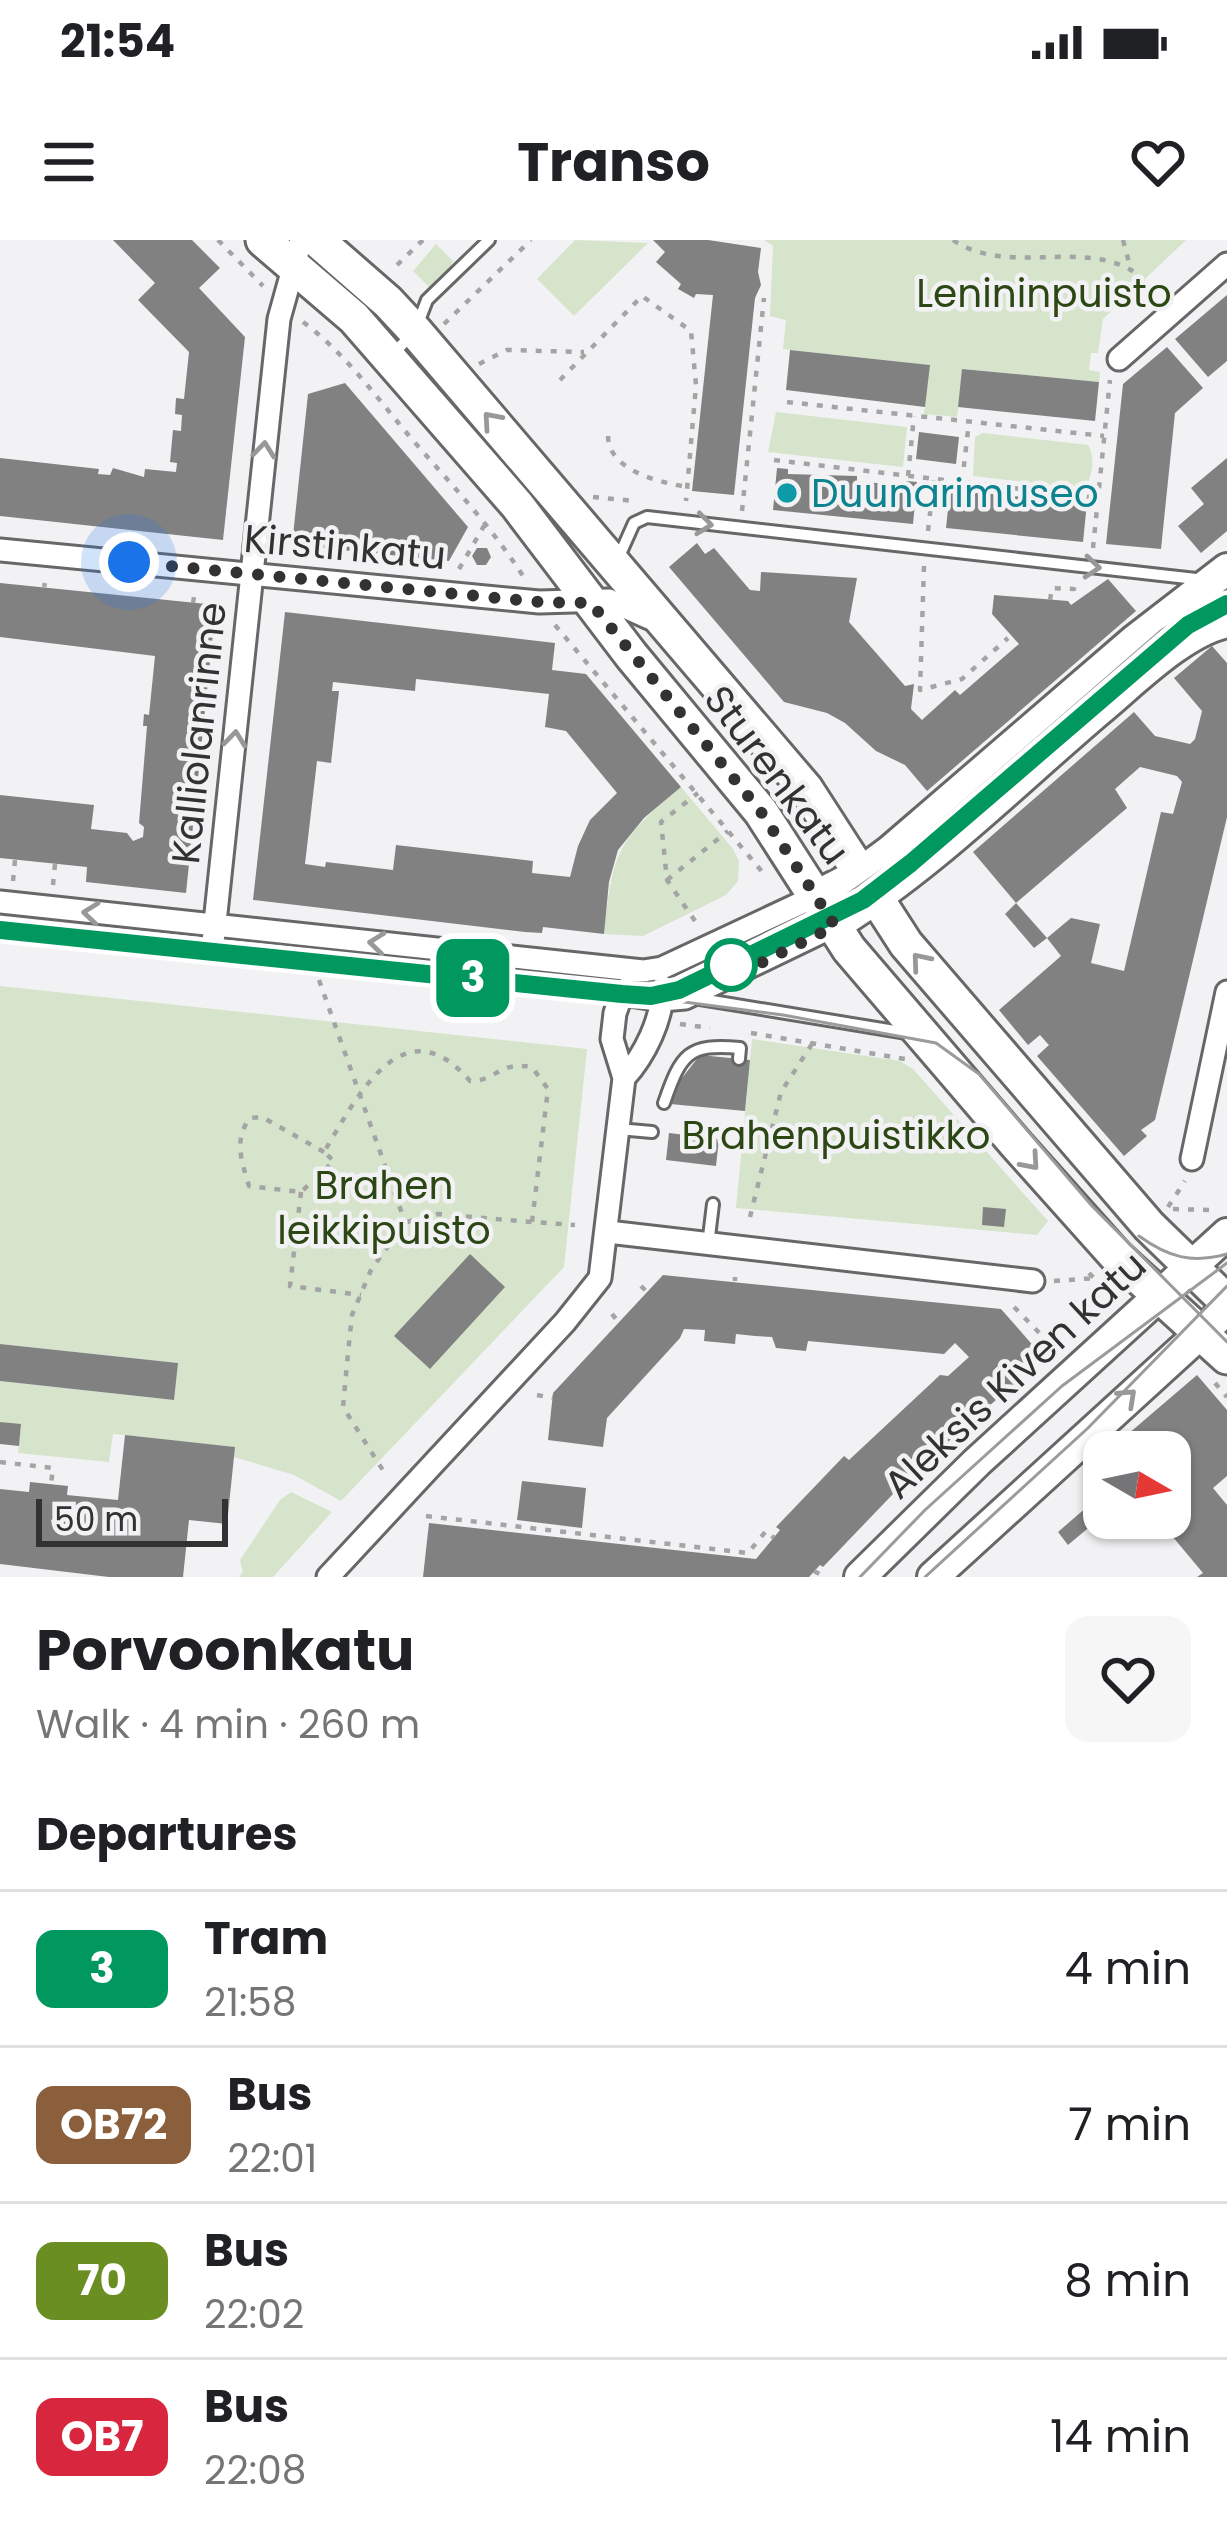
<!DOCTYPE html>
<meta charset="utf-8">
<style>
body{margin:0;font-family:Poppins,sans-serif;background:#f6f6f6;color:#202124;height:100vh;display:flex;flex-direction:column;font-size:45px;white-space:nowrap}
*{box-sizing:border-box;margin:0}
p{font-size:39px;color:#757577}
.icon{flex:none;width:66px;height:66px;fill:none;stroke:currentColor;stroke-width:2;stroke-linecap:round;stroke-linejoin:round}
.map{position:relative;height:1337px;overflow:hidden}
.details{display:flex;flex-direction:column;background:#fff;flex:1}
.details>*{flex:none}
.badge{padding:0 24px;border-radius:18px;font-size:42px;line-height:78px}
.needle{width:78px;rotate:99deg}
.tools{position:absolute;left:1083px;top:1191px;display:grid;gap:24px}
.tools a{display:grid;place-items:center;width:108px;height:108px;border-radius:24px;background:#fff;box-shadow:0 3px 9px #0004;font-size:60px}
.scale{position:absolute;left:36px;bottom:30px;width:192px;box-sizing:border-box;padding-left:12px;border:6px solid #323232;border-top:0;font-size:33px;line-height:42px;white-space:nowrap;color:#323232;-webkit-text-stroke:9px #f2f2f4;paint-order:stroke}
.you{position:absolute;width:60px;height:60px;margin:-30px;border:9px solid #fff;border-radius:50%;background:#1a73e8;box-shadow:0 0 0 18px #1a73e833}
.map>.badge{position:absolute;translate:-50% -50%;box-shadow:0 0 0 6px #fff}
h2{padding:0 36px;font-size:45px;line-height:108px}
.round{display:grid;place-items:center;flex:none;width:126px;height:126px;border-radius:24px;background:#f6f6f6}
.overview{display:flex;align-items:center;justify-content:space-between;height:204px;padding:0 36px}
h1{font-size:57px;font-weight:700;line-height:90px}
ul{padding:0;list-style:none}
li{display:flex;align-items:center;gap:36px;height:156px;padding:0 36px;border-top:3px solid #e0e0e0}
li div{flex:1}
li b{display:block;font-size:45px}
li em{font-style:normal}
li .badge{min-width:132px;font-weight:700;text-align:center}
.status{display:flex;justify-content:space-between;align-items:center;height:84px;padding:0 60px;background:#fff;direction:ltr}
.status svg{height:33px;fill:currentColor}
header{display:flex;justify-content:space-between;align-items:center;height:156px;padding:0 36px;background:#fff;font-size:54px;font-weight:700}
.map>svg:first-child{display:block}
.green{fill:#d5e4cb}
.building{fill:#828182;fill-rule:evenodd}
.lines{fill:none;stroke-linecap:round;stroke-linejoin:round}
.lane-casing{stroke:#676768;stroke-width:16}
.street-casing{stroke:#676768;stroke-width:27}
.secondary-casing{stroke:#676768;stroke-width:36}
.primary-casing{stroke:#676768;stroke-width:39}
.path{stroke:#a4a4a5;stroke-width:4.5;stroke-dasharray:6 9;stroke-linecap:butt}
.lane{stroke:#fff;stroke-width:10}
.street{stroke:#fff;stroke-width:21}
.secondary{stroke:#fff;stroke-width:30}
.primary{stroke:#fff;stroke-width:33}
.tram{stroke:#9b9b9c;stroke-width:3}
.oneway{stroke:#989898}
.line-casing{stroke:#fff;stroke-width:27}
.line{stroke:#00985f;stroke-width:18}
.walk{stroke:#323232;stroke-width:12;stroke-dasharray:0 21.6}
.culture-dot{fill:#0f9aa8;stroke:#f2f2f4;stroke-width:4.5}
.stop-dot{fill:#fff;stroke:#00985f;stroke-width:6}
.labels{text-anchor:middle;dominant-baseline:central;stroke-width:9;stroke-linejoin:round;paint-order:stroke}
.park-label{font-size:39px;fill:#2c4714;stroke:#f2f2f4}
.culture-label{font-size:39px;fill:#0d838f;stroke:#f2f2f4;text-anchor:start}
.street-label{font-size:39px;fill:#323232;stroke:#f2f2f4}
</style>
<div class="status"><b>21:54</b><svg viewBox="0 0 49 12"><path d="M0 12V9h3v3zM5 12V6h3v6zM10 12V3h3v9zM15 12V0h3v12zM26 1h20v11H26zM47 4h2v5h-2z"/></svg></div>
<header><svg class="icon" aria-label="menu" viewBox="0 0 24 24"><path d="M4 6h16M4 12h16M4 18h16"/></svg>Transo<svg class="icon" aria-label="heart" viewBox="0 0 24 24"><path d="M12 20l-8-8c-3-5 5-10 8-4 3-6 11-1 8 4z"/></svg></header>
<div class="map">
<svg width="1227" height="1337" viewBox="0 0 1227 1337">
<rect width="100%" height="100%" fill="#f2f2f4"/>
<path class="green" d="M 575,0 L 648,3 L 574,76 L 537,39 Z
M 764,0 L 1186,0 L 1103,79 L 1098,113 L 1091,113 L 1089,130 L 1100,132 L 1099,142 L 963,129 L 957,177 L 924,174 L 929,125 L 783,109 L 786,80 L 770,76 L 773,6 Z
M 436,4 L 453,21 L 448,32 L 431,49 L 413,31 Z
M 776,172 L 907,187 L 903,227 L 768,212 Z
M 983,193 L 1088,205 C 1096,218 1092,236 1085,249 L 973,236 L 975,197 Z
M 681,547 L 733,609 L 739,621 L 738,641 L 726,655 L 643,696 L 604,694 C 613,611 617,600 681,547 Z
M 0,746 L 587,809 L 564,1027 L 341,1261 L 294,1235 L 234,1217 L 234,1207 L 113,1194 L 109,1222 L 18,1213 L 21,1185 L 0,1182 L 0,1141 L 173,1160 L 177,1123 L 0,1104 Z
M 752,799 L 900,821 L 913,829 L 1048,981 L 1037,995 L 736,968 Z
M 291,1252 L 332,1272 L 273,1337 L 239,1337 L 243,1332 L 240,1320 L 280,1260 Z"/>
<path class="building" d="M 113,0 L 192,0 L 220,28 L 199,48 L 245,97 L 223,300 L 0,276 L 0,218 L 99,229 L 98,234 L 110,235 L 113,228 L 144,237 L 145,229 L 176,232 L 177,223 L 170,222 L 173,190 L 181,191 L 182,175 L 175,174 L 176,158 L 184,159 L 189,112 L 138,60 L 155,43 Z
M 653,0 L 708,0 L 761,8 L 758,32 L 761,45 L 755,58 L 734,255 L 692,251 L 713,55 L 696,54 L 694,58 L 678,49 L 681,44 L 656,22 L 665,12 Z
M 1227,55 L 1227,121 L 1208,137 L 1175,99 Z
M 1167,107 L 1203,148 L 1175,173 L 1161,309 L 1106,304 L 1123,144 Z
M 790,110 L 930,125 L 925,167 L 786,150 Z
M 962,129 L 1099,142 L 1095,181 L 958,167 Z
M 345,143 L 468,287 L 449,321 L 292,305 L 308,154 Z
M 919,192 L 959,197 L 956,224 L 916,219 Z
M 1227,218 L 1227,291 L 1201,313 L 1178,286 L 1204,264 L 1191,248 Z
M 777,228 L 788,229 L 788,234 L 857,236 L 857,241 L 906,246 L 906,241 L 917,242 L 913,284 L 773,270 Z
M 950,250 L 1087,263 L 1083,302 L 946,288 Z
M 697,303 L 705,314 L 714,308 L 750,350 L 760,351 L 761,332 L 857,338 L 849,382 L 905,446 L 914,444 L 911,469 L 922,480 L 955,450 L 960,455 L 1019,404 L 992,374 L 994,355 L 1068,361 L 1071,365 L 1108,339 L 1136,371 L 927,551 L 905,525 L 876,511 L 845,483 L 827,473 L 784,462 L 669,327 Z
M 477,308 L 487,308 L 491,317 L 486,325 L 477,325 L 472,316 Z
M 0,343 L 216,365 L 186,653 L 86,642 L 87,627 L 0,618 L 0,555 L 94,565 L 91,589 L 127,593 L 133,601 L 143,597 L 144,587 L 139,583 L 147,486 L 143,486 L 144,474 L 149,475 L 155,416 L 0,397 Z
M 285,372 L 555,403 L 552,430 L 586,434 L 681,547 L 644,578 L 618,610 L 609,642 L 604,694 L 543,687 L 542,693 L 525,692 L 253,660 ZM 416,439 L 549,454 L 545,487 L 566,491 L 617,553 L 590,580 L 578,606 L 570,637 L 532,633 L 533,621 L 396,605 L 393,630 L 326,622 L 325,627 L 305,624 L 317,521 L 331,523 L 339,451 L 332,451 L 333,442 L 415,451 Z
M 1212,406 L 1227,423 L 1227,577 L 1155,880 L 1141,890 L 1147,896 L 1124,916 L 1037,816 L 1049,805 L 1047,803 L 1040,795 L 1028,805 L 999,770 L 1061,716 L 1047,698 L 1071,678 L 1100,684 L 1091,723 L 1124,731 L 1161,572 L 1173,574 L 1182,542 L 1177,536 L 1140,527 L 1115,549 L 1127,568 L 1016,663 L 1047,698 L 1034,708 L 1005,674 L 1016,663 L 973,612 L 1134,472 L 1155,496 L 1190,504 L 1195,499 L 1202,471 L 1174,438 Z
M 700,815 L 750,820 L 745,871 L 670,864 L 678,843 Z
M 669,893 L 719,899 L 716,926 L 666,920 Z
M 983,967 L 1006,969 L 1004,987 L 982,985 Z
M 470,1014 L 505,1047 L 430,1129 L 394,1096 Z
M 663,1035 L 1001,1069 L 1044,1118 L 917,1229 L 823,1327 L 820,1325 L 809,1337 L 423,1337 L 429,1283 L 756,1319 L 780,1290 L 776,1287 L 844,1216 L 849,1220 L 940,1135 L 948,1136 L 969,1117 L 955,1103 L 944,1114 L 808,1101 L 806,1111 L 776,1108 L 772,1097 L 755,1096 L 736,1094 L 735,1104 L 704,1101 L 705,1090 L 684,1089 L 680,1098 L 607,1178 L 603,1207 L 548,1200 L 553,1153 Z
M 0,1104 L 178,1123 L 174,1160 L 0,1141 Z
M 1197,1135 L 1227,1170 L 1227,1236 L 1213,1248 L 1227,1265 L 1227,1337 L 1197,1337 L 1203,1333 L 1157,1278 L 1170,1278 L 1170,1212 L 1107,1212 Z
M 0,1182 L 21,1184 L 19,1206 L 0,1204 Z
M 125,1195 L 235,1207 L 227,1284 L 189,1280 L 183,1337 L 109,1337 L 0,1324 L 0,1249 L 29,1252 L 30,1242 L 68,1246 L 67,1255 L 118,1260 Z
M 522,1241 L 586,1248 L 582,1288 L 517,1280 Z
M 1088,1266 L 1099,1279 L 1068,1305 L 1058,1292 Z"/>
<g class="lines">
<defs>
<path id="lane" d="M 393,114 L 415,91 L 427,60 L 489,0
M 617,321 L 634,283 L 647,277 L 1205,340
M 0,690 L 622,754
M 694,758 L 907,793
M 664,863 C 681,814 688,803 740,808 L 739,819
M 618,889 L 652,892
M 708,1005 L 713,964"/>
<path id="street" d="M 1119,119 L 1227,24
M 0,310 L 539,362 L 609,360 L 649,378
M 0,662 L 643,731 L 662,728 L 816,656
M 212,711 L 279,79 L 301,0
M 622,754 L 662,760 L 685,758 L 834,686
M 624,838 C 645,815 662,780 663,747
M 1192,919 L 1227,752
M 608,992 L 1033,1041
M 328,1337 L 565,1082 L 600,1038 L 624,838 L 612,799 L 615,773 L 622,754 L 643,731"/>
<path id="secondary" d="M 816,656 L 859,634 L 890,611 L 1135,400 L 1227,329
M 834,686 C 931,626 1013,543 1099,470 C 1134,441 1183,391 1227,382
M 860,1337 L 977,1222 L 1227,994
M 933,1337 L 1227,1069"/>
<path id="primary" d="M 263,0 L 354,78 L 517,265 L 631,415 L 761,572 L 849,709 L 1016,904 L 1117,1017 L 1227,1117
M 317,0 L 388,62 L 415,91 L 806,549 L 906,704 L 1149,986 L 1227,1062"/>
</defs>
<use href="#lane" class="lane-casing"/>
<use href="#street" class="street-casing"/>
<use href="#secondary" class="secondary-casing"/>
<use href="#primary" class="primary-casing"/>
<path class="path" d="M 218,0 L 263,46
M 953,0 C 1006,36 1078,0 1131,30 C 1140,37 1149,49 1157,58
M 1123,0 L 1131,30
M 397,25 L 423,0
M 303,82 C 345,113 377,158 411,198 C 450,243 491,286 523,336
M 444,84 L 531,0
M 479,124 L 507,110 L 584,112
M 560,140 L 642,56 L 691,91 L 696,145 L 686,261
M 787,162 L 1104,196
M 608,196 C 609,231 659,242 687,247
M 774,220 L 1098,258
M 908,236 L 914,176
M 962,242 L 969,182
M 593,257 L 635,261
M 742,271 L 764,58
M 928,291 L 934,239
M 1093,308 L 1110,140
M 924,326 L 920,450 L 962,439 L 1008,398
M 459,329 L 485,284
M 44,347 L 45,343
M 1050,360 L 1052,348 L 1074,349 L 1075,341
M 193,363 L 194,357
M 555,385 L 764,634
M 667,640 L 728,591
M 13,641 L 15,620
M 53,645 L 55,624
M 695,681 L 667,640 L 661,582 L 698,553
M 319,740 L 405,982 L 371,1030 L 352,1075 L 348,1113 L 343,1167 L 384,1232
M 680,784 L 710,788
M 751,793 L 905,819
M 324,912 L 262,877 L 250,878 C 233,900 242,922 249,946 L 301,952 L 334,921 L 324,912 C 357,857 403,763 470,841 C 497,841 498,821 532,827 L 548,849 L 532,982 L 575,985
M 301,952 L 290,1046 L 361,1055
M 1168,967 L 1185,941
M 1173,969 L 1209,970
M 750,977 L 781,852 L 812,804
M 407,982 L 438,974 L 532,982
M 1089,1033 L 1114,1059
M 735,1041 L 735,1037
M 1054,1041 L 1096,1038
M 641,1046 L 647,1052
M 1014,1067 L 1056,1110
M 612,1074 L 619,1083
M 1097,1076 L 1098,1045
M 1215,1143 L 1227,1157
M 537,1155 L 553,1158
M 0,1222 L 53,1228 L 51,1244
M 426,1276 L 748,1313 L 766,1291 L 774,1298
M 814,1331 L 825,1337"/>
<use href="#lane" class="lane"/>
<use href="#street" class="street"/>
<use href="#secondary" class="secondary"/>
<use href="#primary" class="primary"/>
<path class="tram" d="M 0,690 L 593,750 L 783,775 L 936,803 L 979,834 L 1092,966 L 1227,1102
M 632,743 L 663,742 L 680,737 L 838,661 L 898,619 L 1162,390 L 1227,351
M 1139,996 C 1168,1017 1192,1024 1227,1014
M 860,1337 L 925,1270 L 1062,1146 L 1227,1023
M 925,1337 L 1088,1188 L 1227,1046"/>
</g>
<defs><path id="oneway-chevron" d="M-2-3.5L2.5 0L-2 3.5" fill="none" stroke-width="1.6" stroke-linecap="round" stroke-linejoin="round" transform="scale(3)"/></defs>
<g class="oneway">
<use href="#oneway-chevron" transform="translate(491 180) rotate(-131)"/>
<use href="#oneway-chevron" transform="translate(264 210) rotate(-84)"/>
<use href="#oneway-chevron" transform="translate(704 284) rotate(7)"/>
<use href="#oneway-chevron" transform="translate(1092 327) rotate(5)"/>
<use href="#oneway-chevron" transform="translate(235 499) rotate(-84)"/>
<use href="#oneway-chevron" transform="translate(91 673) rotate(-174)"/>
<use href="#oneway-chevron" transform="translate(377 703) rotate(-174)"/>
<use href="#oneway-chevron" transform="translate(920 721) rotate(-130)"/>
<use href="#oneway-chevron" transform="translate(1031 922) rotate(49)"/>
<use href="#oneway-chevron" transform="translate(1128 1157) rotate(-43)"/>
</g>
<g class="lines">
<defs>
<path id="line" d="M 0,690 L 622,754 L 651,756 L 679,750 L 863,660 L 911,623 L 1188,385 L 1227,364"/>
</defs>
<use href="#line" class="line-casing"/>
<use href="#line" class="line"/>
<path class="walk" d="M 129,322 L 539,362 L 591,363 L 761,572 L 835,686 L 733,737 L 731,725"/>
</g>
<circle class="culture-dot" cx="787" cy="253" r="12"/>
<circle class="stop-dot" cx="731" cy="725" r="24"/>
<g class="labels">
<g class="park-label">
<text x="1044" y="53">Lenininpuisto</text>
<text x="836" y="895">Brahenpuistikko</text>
<text x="384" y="945">Brahen<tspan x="384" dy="45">leikkipuisto</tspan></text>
</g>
<g class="culture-label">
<text x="811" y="253">Duunarimuseo</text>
</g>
<g class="street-label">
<text transform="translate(345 307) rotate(5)">Kirstinkatu</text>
<text transform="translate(199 493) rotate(-84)">Kalliolanrinne</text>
<text transform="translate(777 535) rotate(53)">Sturenkatu</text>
<text transform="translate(1015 1135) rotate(-43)">Aleksis Kiven katu</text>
</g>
</g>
</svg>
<div class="tools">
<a><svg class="needle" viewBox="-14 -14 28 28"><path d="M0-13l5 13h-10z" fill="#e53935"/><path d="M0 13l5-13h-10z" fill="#757577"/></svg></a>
</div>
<div class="scale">50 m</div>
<div class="you" style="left:129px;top:322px"></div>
<b class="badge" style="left:473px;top:738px;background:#00985f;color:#fff">3</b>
</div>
<section class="details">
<div class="overview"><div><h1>Porvoonkatu</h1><p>Walk · 4 min · 260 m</p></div><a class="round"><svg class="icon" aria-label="heart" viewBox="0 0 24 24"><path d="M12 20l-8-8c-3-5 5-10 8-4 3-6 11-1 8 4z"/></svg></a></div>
<h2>Departures</h2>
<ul>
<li><span class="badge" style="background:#00985f;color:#fff">3</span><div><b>Tram</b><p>21:58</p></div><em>4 min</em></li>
<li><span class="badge" style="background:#8b5e3c;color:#fff">OB72</span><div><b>Bus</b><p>22:01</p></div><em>7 min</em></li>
<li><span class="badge" style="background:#6b8e23;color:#fff">70</span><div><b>Bus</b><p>22:02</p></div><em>8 min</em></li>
<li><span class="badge" style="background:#d7263d;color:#fff">OB7</span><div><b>Bus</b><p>22:08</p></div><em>14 min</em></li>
</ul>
</section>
